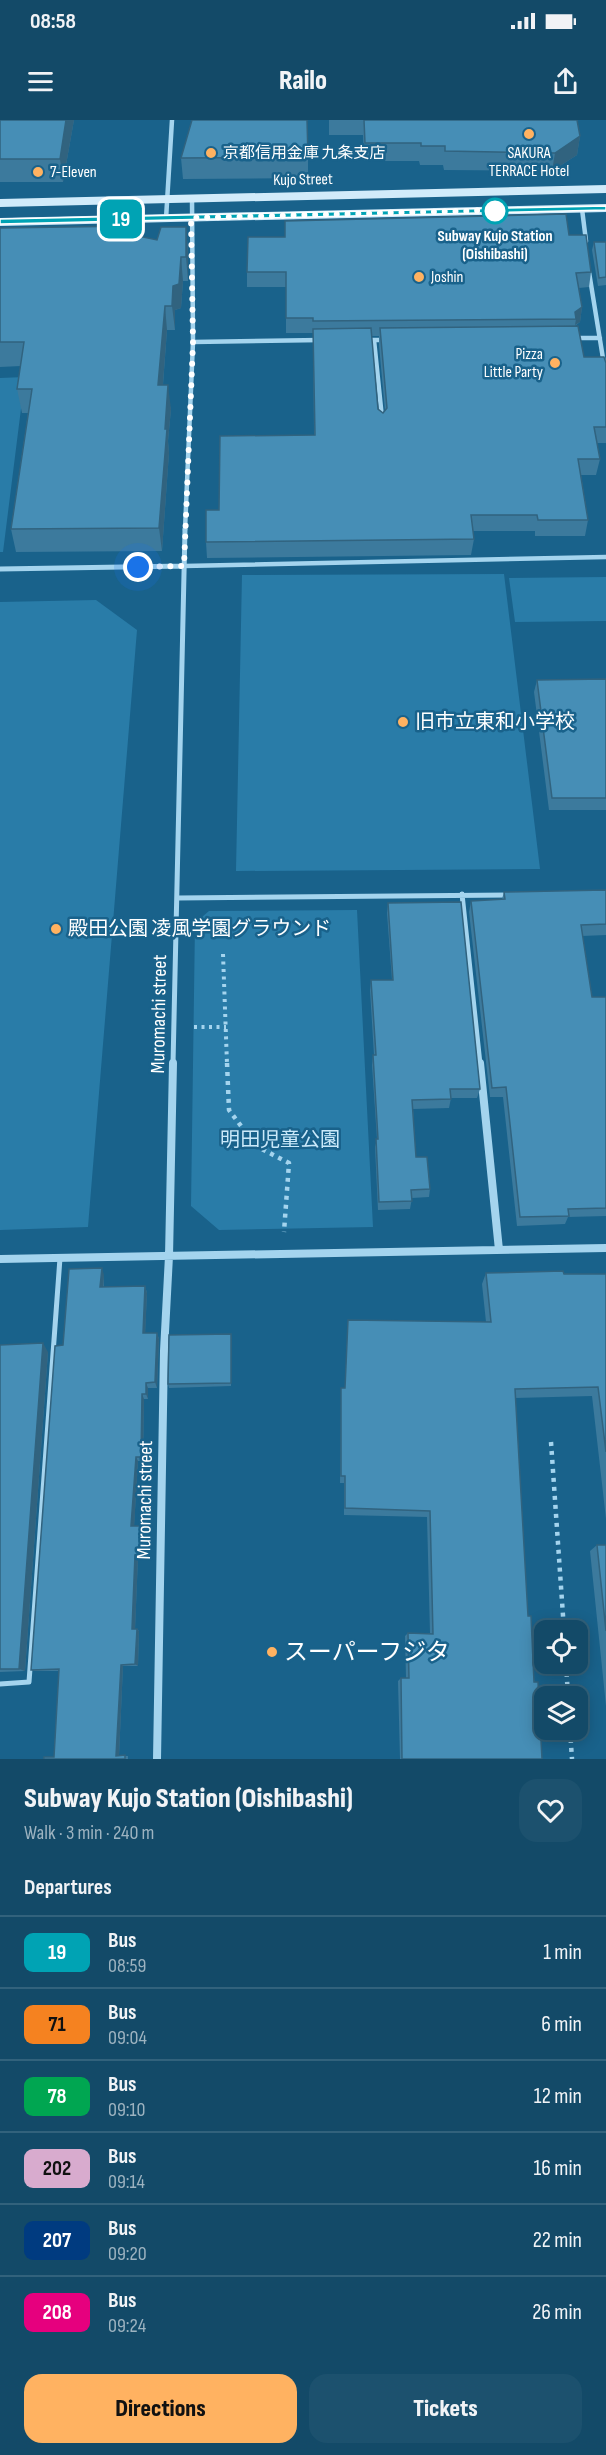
<!DOCTYPE html>
<meta charset="utf-8">
<style>
body{margin:0;font-family:"Sofia Sans Condensed","Noto Sans JP",sans-serif;background:#1c516e;color:#f1f3f6;height:100vh;display:flex;flex-direction:column;font-size:22px;white-space:nowrap}
*{box-sizing:border-box;margin:0}
p{font-size:20px;color:#9db3c0}
.icon{flex:none;width:33px;height:33px;fill:none;stroke:currentColor;stroke-width:2;stroke-linecap:round;stroke-linejoin:round}
.map{position:relative;height:1639px;overflow:hidden}
.sheet{display:flex;flex-direction:column;background:#134a68;flex:1}
.sheet>*{flex:none}
.badge{padding:0 12px;border-radius:9px;font-size:21px;line-height:39px}
.buttons{position:absolute;left:534px;top:1500px;display:grid;gap:12px}
.buttons a{display:grid;place-items:center;width:54px;height:54px;border-radius:12px;background:#134a68;box-shadow:0 3px 15px #0003,0 0 0 2px #32627c;font-size:30px}
.you{position:absolute;width:30px;height:30px;margin:-15px;border:4px solid #fff;border-radius:50%;background:#1a73e8;box-shadow:0 0 0 9px #1a73e833}
.map>.badge{position:absolute;translate:-50% -50%;box-shadow:0 0 0 3px #fff}
h2{padding:0 24px;font-size:22px;line-height:54px}
.round{display:grid;place-items:center;flex:none;width:63px;height:63px;border-radius:18px;background:#1c516e}
.summary{display:flex;align-items:center;justify-content:space-between;height:102px;padding:0 24px}
h1{font-size:28px;font-weight:800;line-height:45px}
.cta{display:flex;gap:12px;margin-top:auto;padding:12px 24px}
.cta a{flex:1;height:69px;border-radius:18px;background:#ffb261;color:#111;font-size:24px;font-weight:800;line-height:69px;text-align:center}
.cta a+a{background:#1c516e;color:#f1f3f6}
ul{padding:0;list-style:none}
li{display:flex;align-items:center;gap:18px;height:72px;padding:0 24px;border-top:2px solid #32627c}
li div{flex:1}
li b{display:block;font-size:22px}
li em{font-style:normal}
li .badge{min-width:66px;font-weight:700;text-align:center}
.status{display:flex;justify-content:space-between;align-items:center;height:42px;padding:0 30px;background:#134a68;direction:ltr}
.status svg{height:16px;fill:currentColor}
header{display:flex;justify-content:space-between;align-items:center;height:78px;padding:0 24px;background:#134a68;font-size:27px;font-weight:800}
.map>svg:first-child{display:block}
.green{fill:#297ca8}
.lines{fill:none;stroke-linecap:round;stroke-linejoin:round}
.path-far1{stroke:#a4d4ee;stroke-width:4;stroke-dasharray:3 4.5;stroke-linecap:butt}
.path{stroke:#a4d4ee;stroke-width:4.5;stroke-dasharray:4 5;stroke-linecap:butt}
.lane-far1{stroke:#a4d4ee;stroke-width:4.5}
.lane{stroke:#a4d4ee;stroke-width:5}
.street-far2{stroke:#a4d4ee;stroke-width:4.5}
.street-far1{stroke:#a4d4ee;stroke-width:5}
.street{stroke:#a4d4ee;stroke-width:8}
.secondary{stroke:#d1ebfa;stroke-width:8}
.wall{fill:#3c7a9d;fill-rule:evenodd}
.shaded-wall{fill:#31637f}
.building{fill:#468eb6;stroke:#31637f;stroke-width:1.5}
.line{fill:#00a3b4;stroke:#fff;stroke-width:1.5}
.walk{stroke:#fff;stroke-width:6;stroke-dasharray:0 10.8}
.poi-dot{fill:#ffb261;stroke:#19628b;stroke-width:2}
.stop-dot{fill:#fff;stroke:#00a3b4;stroke-width:3}
.labels{text-anchor:middle;dominant-baseline:central;stroke-width:5;stroke-linejoin:round;paint-order:stroke}
.far-poi-label{font-size:16px;fill:#fff;stroke:#19628b;text-anchor:start}
.far-street-label{font-size:16px;fill:#fff;stroke:#19628b}
.far-stop-label{font-size:16px;font-weight:bold;fill:#fff;stroke:#19628b}
.poi-label{font-size:20px;fill:#fff;stroke:#19628b;text-anchor:start}
.street-label{font-size:20px;fill:#fff;stroke:#19628b}
.park-label{font-size:20px;fill:#cae9fa;stroke:#19628b}
.near-poi-label{font-size:24px;fill:#fff;stroke:#19628b;text-anchor:start}
</style>
<div class="status"><b>08:58</b><svg viewBox="0 0 49 12"><path d="M0 12V9h3v3zM5 12V6h3v6zM10 12V3h3v9zM15 12V0h3v12zM26 1h20v11H26zM47 4h2v5h-2z"/></svg></div>
<header><svg class="icon" aria-label="menu" viewBox="0 0 24 24"><path d="M4 6h16M4 12h16M4 18h16"/></svg>Railo<svg class="icon" aria-label="share" viewBox="0 0 24 24"><path d="M12 15V3M7 8l5-5 5 5M5 13v7h14v-7"/></svg></header>
<div class="map">
<svg width="606" height="1639" viewBox="0 0 606 1639">
<rect width="100%" height="100%" fill="#19628b"/>
<path class="green" d="M 25,257 L 3,432 L 0,432 L 0,258 Z
M 504,454 L 540,749 L 236,751 L 242,455 Z
M 606,457 L 606,501 L 515,502 L 509,458 Z
M 96,480 L 137,510 L 88,1107 L 0,1110 L 0,482 Z
M 357,790 L 373,1107 L 219,1110 L 191,1086 L 195,803 L 209,791 Z"/>
<g class="lines">
<path class="path-far1" d="M 223,834 L 227,944
M 194,907 L 226,907"/>
<path class="path" d="M 227,943 L 229,990 L 256,1026 L 289,1043 L 284,1112
M 551,1322 L 564,1510
M 566,1544 L 568,1576
M 570,1610 L 572,1639"/>
<path class="lane-far1" d="M 184,446 L 606,437"/>
<path class="lane" d="M 0,1564 L 29,1562 L 60,1138"/>
<path class="street-far2" d="M 582,89 L 586,121
M 166,99 L 172,0
M 589,152 L 606,257
M 574,218 L 600,218
M 364,220 L 387,220
M 374,220 L 382,298
M 193,222 L 321,220
M 185,410 L 193,222 L 192,78"/>
<path class="street-far1" d="M 0,449 L 184,446
M 462,774 L 480,944
M 178,778 L 509,775
M 173,944 L 185,409"/>
<path class="street" d="M 480,943 L 499,1130
M 0,1139 L 606,1128
M 157,1639 L 164,1231 L 169,1136 L 173,943"/>
<path class="secondary" d="M 0,83 L 606,69
M 0,102 L 606,88"/>
</g>
<path class="wall" d="M 0,0 L 74,0 L 63,62 L 0,62 Z
M 329,0 L 577,0 L 580,16 L 577,35 L 552,51 L 444,50 L 443,45 L 420,45 L 419,41 L 364,41 L 363,15 L 329,15 Z
M 308,37 L 308,58 L 183,59 L 181,38 Z
M 134,106 L 135,115 L 157,120 L 186,107 L 188,132 L 188,161 L 183,161 L 181,188 L 175,190 L 175,210 L 167,210 L 163,265 L 171,289 L 168,321 L 169,333 L 162,431 L 16,432 L 11,409 L 28,293 L 22,293 L 17,269 L 21,246 L 0,247 L 0,108 Z
M 569,115 L 591,152 L 589,167 L 579,168 L 582,187 L 580,202 L 575,206 L 584,237 L 606,243 L 606,323 L 597,323 L 600,339 L 596,355 L 581,355 L 588,400 L 585,416 L 535,416 L 535,411 L 473,411 L 474,419 L 471,435 L 207,438 L 206,422 L 219,390 L 314,315 L 313,213 L 286,213 L 286,167 L 247,167 L 247,152 ZM 371,216 L 379,216 L 379,225 L 385,291 L 383,293 L 378,289 Z
M 594,122 L 606,122 L 606,165 L 598,166 L 592,130 Z
M 606,559 L 606,690 L 549,690 L 534,572 L 537,560 Z
M 606,770 L 606,815 L 582,816 L 592,877 L 606,877 L 606,1096 L 568,1097 L 565,1104 L 517,1106 L 503,977 L 490,977 L 469,792 L 471,781 L 502,779 L 504,772 Z
M 388,783 L 480,969 L 477,978 L 451,978 L 449,988 L 413,989 L 416,1037 L 430,1069 L 429,1077 L 412,1078 L 410,1089 L 378,1090 L 375,1027 L 377,1019 L 372,945 L 373,935 L 374,935 L 370,870 L 371,860 L 392,860 L 387,793 Z
M 486,1153 L 606,1154 L 606,1399 L 592,1276 L 515,1278 L 528,1496 L 542,1639 L 400,1639 L 398,1561 L 401,1558 L 406,1558 L 405,1516 L 408,1513 L 430,1513 L 427,1397 L 344,1395 L 344,1363 L 340,1363 L 341,1277 L 341,1268 L 345,1268 L 348,1200 L 486,1202 L 482,1164 Z
M 104,1155 L 104,1167 L 145,1166 L 147,1173 L 145,1213 L 157,1213 L 159,1219 L 157,1268 L 148,1268 L 148,1279 L 144,1279 L 143,1341 L 138,1341 L 134,1406 L 143,1406 L 146,1409 L 144,1438 L 138,1438 L 135,1509 L 137,1509 L 139,1511 L 138,1546 L 123,1546 L 119,1636 L 128,1636 L 128,1639 L 44,1639 L 54,1637 L 59,1551 L 35,1551 L 31,1550 Z
M 231,1214 L 231,1266 L 169,1268 L 168,1264 Z
M 0,1225 L 48,1232 L 25,1551 L 0,1552 Z
M 597,1425 L 606,1425 L 606,1586 L 590,1431 Z"/>
<path class="shaded-wall" d="M 66,0 L 74,0 L 63,62 L 60,39 Z
M 580,16 L 577,35 L 552,51 L 555,33 Z
M 186,107 L 188,132 L 188,161 L 186,137 Z
M 181,137 L 183,161 L 181,188 L 175,190 L 175,210 L 172,186 L 173,166 Z
M 165,186 L 167,210 L 161,289 L 158,265 Z
M 582,187 L 580,202 L 575,205 L 576,199 L 575,192 Z
M 168,265 L 171,289 L 168,321 L 169,333 L 162,431 L 159,408 L 165,309 Z
M 102,1148 L 104,1155 L 103,1174 L 100,1167 Z
M 145,1166 L 147,1173 L 145,1219 L 143,1213 Z
M 157,1213 L 159,1219 L 157,1268 L 155,1262 Z
M 231,1214 L 232,1218 L 231,1266 Z
M 43,1223 L 48,1232 L 25,1551 L 19,1549 Z
M 146,1263 L 148,1268 L 148,1279 L 146,1274 Z
M 142,1274 L 144,1279 L 143,1341 L 141,1337 Z
M 136,1337 L 138,1341 L 134,1410 L 131,1406 Z
M 143,1406 L 146,1409 L 144,1438 L 142,1434 Z
M 135,1435 L 138,1438 L 135,1511 L 132,1509 Z
M 137,1509 L 139,1511 L 138,1546 L 135,1544 Z
M 121,1545 L 123,1546 L 119,1636 L 116,1636 Z"/>
<path class="building" d="M 0,0 L 66,0 L 60,39 L 0,39 Z
M 192,0 L 307,0 L 308,37 L 181,38 Z
M 364,0 L 577,0 L 580,16 L 555,33 L 445,31 L 445,26 L 421,26 L 421,23 L 365,23 Z
M 566,94 L 569,115 L 586,115 L 591,152 L 576,153 L 582,187 L 575,192 L 576,199 L 313,201 L 313,198 L 286,198 L 286,152 L 247,152 L 248,117 L 285,117 L 285,101 Z
M 134,106 L 133,115 L 157,120 L 161,107 L 186,107 L 186,137 L 181,137 L 179,164 L 173,166 L 172,186 L 165,186 L 158,265 L 168,265 L 165,309 L 167,309 L 159,408 L 11,409 L 32,269 L 17,269 L 24,222 L 0,222 L 0,108 Z
M 594,122 L 606,122 L 606,157 L 599,158 Z
M 578,206 L 584,237 L 604,237 L 606,243 L 606,307 L 594,307 L 600,339 L 578,339 L 588,400 L 538,400 L 537,395 L 471,395 L 474,419 L 206,422 L 206,390 L 219,390 L 220,316 L 315,315 L 313,209 L 371,208 L 378,289 L 383,293 L 387,288 L 380,208 Z
M 606,559 L 606,678 L 552,678 L 537,560 Z
M 606,770 L 606,804 L 581,805 L 592,877 L 606,877 L 606,1088 L 568,1089 L 569,1096 L 520,1097 L 506,967 L 492,968 L 471,781 L 505,779 L 504,772 Z
M 461,782 L 480,969 L 450,969 L 451,979 L 412,980 L 416,1037 L 427,1037 L 430,1069 L 411,1070 L 412,1081 L 379,1082 L 376,1019 L 378,1019 L 373,935 L 376,935 L 371,860 L 393,860 L 388,783 Z
M 102,1148 L 100,1167 L 145,1166 L 143,1213 L 157,1213 L 155,1262 L 146,1263 L 146,1274 L 142,1274 L 141,1337 L 136,1337 L 131,1406 L 143,1406 L 142,1434 L 135,1435 L 132,1509 L 137,1509 L 135,1544 L 121,1545 L 116,1636 L 125,1635 L 125,1639 L 44,1639 L 44,1637 L 54,1637 L 59,1549 L 31,1550 L 55,1226 L 63,1225 L 69,1149 Z
M 563,1151 L 564,1154 L 606,1154 L 606,1332 L 598,1267 L 515,1269 L 528,1496 L 531,1496 L 534,1562 L 538,1562 L 542,1639 L 402,1639 L 401,1558 L 409,1558 L 408,1513 L 433,1514 L 430,1391 L 345,1388 L 345,1356 L 341,1356 L 341,1268 L 345,1268 L 348,1200 L 491,1202 L 486,1153 Z
M 231,1214 L 231,1263 L 168,1264 L 169,1215 Z
M 43,1223 L 19,1549 L 0,1549 L 0,1225 Z
M 597,1425 L 606,1425 L 606,1511 Z"/>
<path class="line" d="M 606,86 L 606,90 L 0,104 L 0,99 Z"/>
<g class="lines">
<path class="walk" d="M 138,447 L 184,446 L 193,222 L 191,98 L 501,90 L 495,91"/>
</g>
<g class="poi-dot">
<circle cx="529" cy="14" r="6"/>
<circle cx="211" cy="33" r="6"/>
<circle cx="38" cy="52" r="6"/>
<circle cx="419" cy="157" r="6"/>
<circle cx="555" cy="243" r="6"/>
<circle cx="403" cy="602" r="6"/>
<circle cx="56" cy="809" r="6"/>
<circle cx="272" cy="1532" r="6"/>
</g>
<circle class="stop-dot" cx="495" cy="91" r="12"/>
<g class="labels">
<g class="far-poi-label">
<text x="223" y="33">京都信用金庫 九条支店</text>
<text x="529" y="33" text-anchor="middle">SAKURA<tspan x="529" dy="18">TERRACE Hotel</tspan></text>
<text x="50" y="52">7-Eleven</text>
<text x="431" y="157">Joshin</text>
<text x="543" y="234" text-anchor="end">Pizza<tspan x="543" dy="18">Little Party</tspan></text>
</g>
<g class="far-street-label">
<text transform="translate(303 60) rotate(-1)">Kujo Street</text>
</g>
<g class="far-stop-label">
<text x="495" y="116">Subway Kujo Station<tspan x="495" dy="18">(Oishibashi)</tspan></text>
</g>
<g class="poi-label">
<text x="415" y="602">旧市立東和小学校</text>
<text x="68" y="809">殿田公園 凌風学園グラウンド</text>
</g>
<g class="street-label">
<text transform="translate(159 894) rotate(-89)">Muromachi street</text>
<text transform="translate(145 1380) rotate(-89)">Muromachi street</text>
</g>
<g class="park-label">
<text x="280" y="1020">明田児童公園</text>
</g>
<g class="near-poi-label">
<text x="284" y="1532">スーパーフジタ</text>
</g>
</g>
</svg>
<div class="buttons">
<a><svg class="icon" aria-label="locate" viewBox="0 0 24 24"><circle cx="12" cy="12" r="6"/><path d="M12 2v4M12 18v4M2 12h4M18 12h4"/></svg></a>
<a><svg class="icon" aria-label="layers" viewBox="0 0 24 24"><path d="M12 4l9 5-9 5-9-5zM3 14l9 5 9-5"/></svg></a>
</div>
<div class="you" style="left:138px;top:447px"></div>
<b class="badge" style="left:121px;top:99px;background:#00a3b4;color:#fff">19</b>
</div>
<section class="sheet">
<div class="summary"><div><h1>Subway Kujo Station (Oishibashi)</h1><p>Walk · 3 min · 240 m</p></div><a class="round"><svg class="icon" aria-label="heart" viewBox="0 0 24 24"><path d="M12 20l-8-8c-3-5 5-10 8-4 3-6 11-1 8 4z"/></svg></a></div>
<h2>Departures</h2>
<ul>
<li><span class="badge" style="background:#00a3b4;color:#fff">19</span><div><b>Bus</b><p>08:59</p></div><em>1 min</em></li>
<li><span class="badge" style="background:#f58220;color:#111">71</span><div><b>Bus</b><p>09:04</p></div><em>6 min</em></li>
<li><span class="badge" style="background:#00a651;color:#fff">78</span><div><b>Bus</b><p>09:10</p></div><em>12 min</em></li>
<li><span class="badge" style="background:#d8abce;color:#111">202</span><div><b>Bus</b><p>09:14</p></div><em>16 min</em></li>
<li><span class="badge" style="background:#003b80;color:#fff">207</span><div><b>Bus</b><p>09:20</p></div><em>22 min</em></li>
<li><span class="badge" style="background:#e6007e;color:#fff">208</span><div><b>Bus</b><p>09:24</p></div><em>26 min</em></li>
</ul>
<div class="cta"><a>Directions</a><a>Tickets</a></div>
</section>
